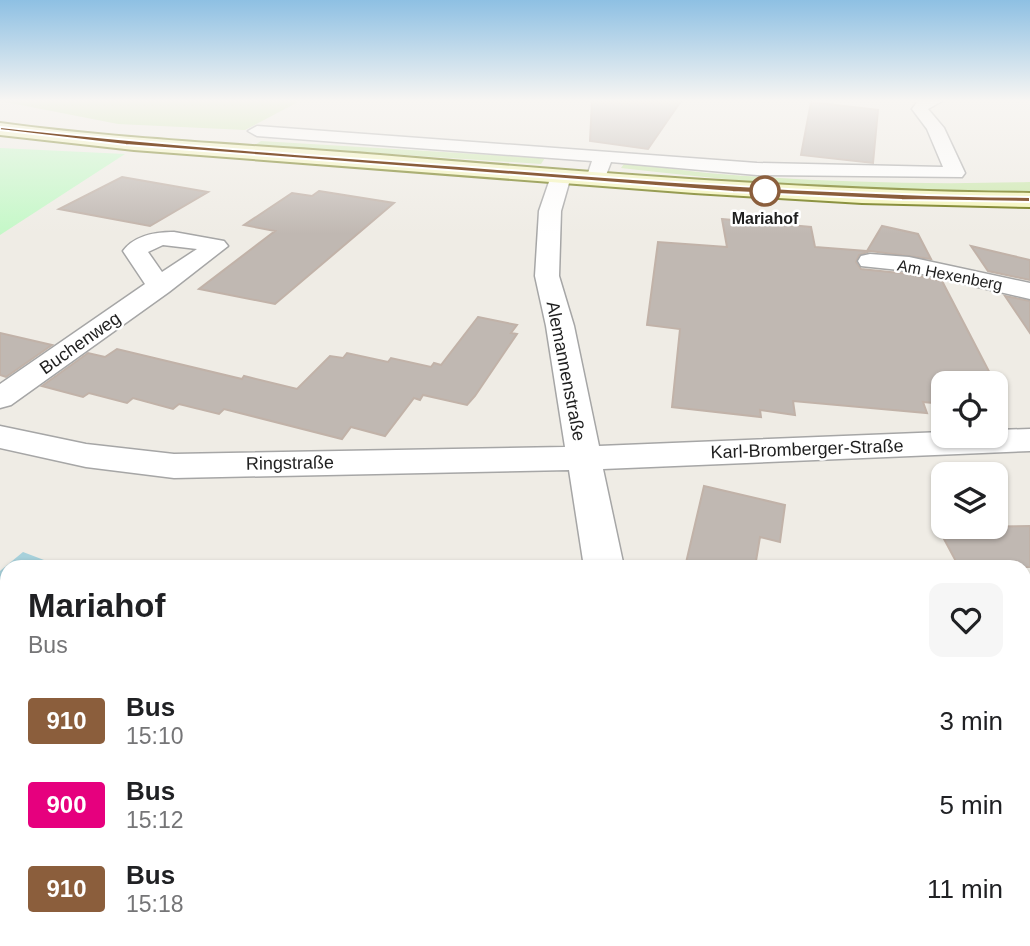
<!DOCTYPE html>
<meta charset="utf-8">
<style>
body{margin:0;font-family:Arial,sans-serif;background:#f6f6f6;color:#202124;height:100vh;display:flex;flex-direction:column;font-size:26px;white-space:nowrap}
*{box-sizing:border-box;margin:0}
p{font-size:23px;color:#757577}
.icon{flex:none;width:38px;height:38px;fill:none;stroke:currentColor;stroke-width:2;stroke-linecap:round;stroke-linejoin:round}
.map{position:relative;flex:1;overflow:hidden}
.side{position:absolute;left:0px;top:560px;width:1031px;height:387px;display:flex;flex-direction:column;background:#fff;border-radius:21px 21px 0 0;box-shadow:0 2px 5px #0004}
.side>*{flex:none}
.badge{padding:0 14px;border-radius:5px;font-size:24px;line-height:46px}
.tools{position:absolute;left:931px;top:371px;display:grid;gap:14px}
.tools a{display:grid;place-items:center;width:77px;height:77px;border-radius:14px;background:#fff;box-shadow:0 2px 5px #0004;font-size:35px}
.map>.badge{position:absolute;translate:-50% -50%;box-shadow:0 0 0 4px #fff}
.round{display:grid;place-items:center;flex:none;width:74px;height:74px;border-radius:14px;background:#f6f6f6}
.headline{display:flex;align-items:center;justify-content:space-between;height:119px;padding:0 28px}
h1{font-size:33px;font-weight:700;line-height:52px}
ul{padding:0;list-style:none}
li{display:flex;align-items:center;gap:21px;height:84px;padding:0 28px}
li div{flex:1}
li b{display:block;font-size:26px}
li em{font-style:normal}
li .badge{min-width:77px;font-weight:700;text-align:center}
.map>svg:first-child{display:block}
.grass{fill:#cbe8ad}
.park{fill:#c4f8c7}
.water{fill:#a7d1db}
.building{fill:#c0b8b2;stroke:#c1b2a8;stroke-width:2}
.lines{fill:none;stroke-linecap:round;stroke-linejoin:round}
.street-casing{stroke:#a6a6a6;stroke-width:3}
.secondary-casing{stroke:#6a7309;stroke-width:4}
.street{fill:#fff;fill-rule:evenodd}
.secondary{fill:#f6f7bb;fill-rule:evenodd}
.line{fill:#8b5e3c;stroke:#fff;stroke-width:2}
.stop-dot{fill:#fff;stroke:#8b5e3c;stroke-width:3.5}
.labels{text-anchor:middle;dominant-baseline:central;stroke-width:5;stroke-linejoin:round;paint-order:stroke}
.far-stop-label{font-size:16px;font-weight:bold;fill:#1f1f1f;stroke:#fff}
.far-street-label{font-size:16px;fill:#1f1f1f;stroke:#fff}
.street-label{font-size:18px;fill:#1f1f1f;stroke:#fff}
</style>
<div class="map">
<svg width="1030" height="946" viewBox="0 0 1030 946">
<rect width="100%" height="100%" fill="#efece5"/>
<path class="grass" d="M 0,101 L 300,101 L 245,130 L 118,124 Z
M 261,141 L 545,158 L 541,164 L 255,145 Z
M 624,164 C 656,165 688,172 720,174 C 823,182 926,185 1030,182 L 1030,191 C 893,194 756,184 621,168 Z"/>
<path class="park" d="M 0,148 L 125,154 L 0,235 Z
M 1030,663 L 1030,946 L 1018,946 L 1017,940 L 1024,940 L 1024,665 Z"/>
<path class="water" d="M 23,552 L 44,560 L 36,567 L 7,567 L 7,592 L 0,598 L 0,571 Z"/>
<path class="building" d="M 592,101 L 681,101 L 648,149 L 590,141 Z
M 811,102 L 878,110 L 873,163 L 801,155 Z
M 122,177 L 208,192 L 150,226 L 59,209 Z
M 319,191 L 394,203 L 275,304 L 199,289 L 275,231 L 244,225 L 292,193 L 312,196 Z
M 722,219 L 811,227 L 815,247 L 867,251 L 882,226 L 918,234 L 931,259 L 870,251 L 859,255 L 856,262 L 861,269 L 909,274 L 942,281 L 995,383 L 943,383 L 943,404 L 923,402 L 927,413 L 793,401 L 795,415 L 760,410 L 761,417 L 672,407 L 680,329 L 647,325 L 658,242 L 727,247 Z
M 971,246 L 1030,260 L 1030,280 L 988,271 Z
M 1005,296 L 1030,301 L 1030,333 Z
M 478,317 L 517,325 L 511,333 L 517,334 L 475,396 L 467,405 L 423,395 L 420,400 L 414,398 L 385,436 L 351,427 L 342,439 L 224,409 L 219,414 L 179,404 L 173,409 L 133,398 L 127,403 L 89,393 L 83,397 L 42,386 L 88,353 L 105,357 L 117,349 L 242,379 L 244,376 L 297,389 L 330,356 L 343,358 L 347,353 L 388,362 L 391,358 L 431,367 L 434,363 L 441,365 Z
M 0,333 L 52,345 L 6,377 L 0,375 Z
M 704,486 L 785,505 L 780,542 L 760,537 L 755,567 L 685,567 Z
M 936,524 L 943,524 L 943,527 L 1030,526 L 1030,567 L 959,567 Z"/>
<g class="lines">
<defs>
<path id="street" d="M 918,101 L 942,101 L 928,109 L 944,128 L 965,173 L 962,177 L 757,175 L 611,162 L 603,183 L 589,183 L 586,179 L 592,161 L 257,136 L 248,131 L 257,126 L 757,163 L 943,167 L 927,129 L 912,109 Z
M 561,170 L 571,176 L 561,211 L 559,276 L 574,326 L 599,446 L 943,432 L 943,436 L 996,436 L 996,430 L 1030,429 L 1030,451 L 603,469 L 624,567 L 584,567 L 569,470 L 174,478 L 86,467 L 0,448 L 0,426 L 86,444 L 174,454 L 565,447 L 546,326 L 535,276 L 539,211 L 551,176 Z
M 174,232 L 224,241 L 228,246 L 169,292 L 11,405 L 0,408 L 0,384 L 145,284 L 123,251 C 135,235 155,232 174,232 ZM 163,245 L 197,249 L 162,272 L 148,252 Z
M 870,254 L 909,257 L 1030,283 L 1030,299 L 909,271 L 861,266 L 858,261 L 861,256 Z
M 591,940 L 649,940 L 650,946 L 590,946 Z"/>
<path id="secondary" d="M 0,123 C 126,140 253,145 380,155 C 596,173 813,191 1030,193 L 1030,207 L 862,203 L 694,193 L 134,150 L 0,135 Z"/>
</defs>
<use href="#street" class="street-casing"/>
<use href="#secondary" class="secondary-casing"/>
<use href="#street" class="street"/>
<use href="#secondary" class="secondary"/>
</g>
<linearGradient id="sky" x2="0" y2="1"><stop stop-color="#8ec0e3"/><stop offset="0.43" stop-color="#f8f6f3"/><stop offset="1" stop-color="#f8f6f3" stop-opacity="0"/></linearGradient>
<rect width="1030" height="234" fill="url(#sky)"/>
<path class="line" d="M 0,127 C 153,144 306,155 459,166 C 649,181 839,195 1030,197 L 1030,202 L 902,200 L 733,192 L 126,145 L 0,130 Z"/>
<circle class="stop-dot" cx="765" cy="191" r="14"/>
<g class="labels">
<g class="far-stop-label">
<text x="765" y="218">Mariahof</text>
</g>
<g class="far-street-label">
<text transform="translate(950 275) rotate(11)">Am Hexenberg</text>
</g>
<g class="street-label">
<text transform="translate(80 343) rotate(-35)">Buchenweg</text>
<text transform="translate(566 371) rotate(79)">Alemannenstraße</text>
<text transform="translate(807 449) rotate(-2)">Karl-Bromberger-Straße</text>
<text transform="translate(290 463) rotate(-1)">Ringstraße</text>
</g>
</g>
</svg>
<div class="tools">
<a><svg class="icon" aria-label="locate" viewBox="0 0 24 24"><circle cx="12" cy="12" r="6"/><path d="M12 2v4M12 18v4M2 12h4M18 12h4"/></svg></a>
<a><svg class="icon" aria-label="layers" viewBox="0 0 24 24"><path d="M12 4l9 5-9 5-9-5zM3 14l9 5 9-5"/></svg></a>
</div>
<section class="side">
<div class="headline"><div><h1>Mariahof</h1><p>Bus</p></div><a class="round"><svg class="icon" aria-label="heart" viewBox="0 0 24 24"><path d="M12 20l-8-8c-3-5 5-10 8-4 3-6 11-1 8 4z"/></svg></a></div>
<ul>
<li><span class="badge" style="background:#8b5e3c;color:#fff">910</span><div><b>Bus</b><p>15:10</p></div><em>3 min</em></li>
<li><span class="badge" style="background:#e6007e;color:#fff">900</span><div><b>Bus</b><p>15:12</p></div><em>5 min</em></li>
<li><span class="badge" style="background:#8b5e3c;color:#fff">910</span><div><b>Bus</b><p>15:18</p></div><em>11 min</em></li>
</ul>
</section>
</div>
